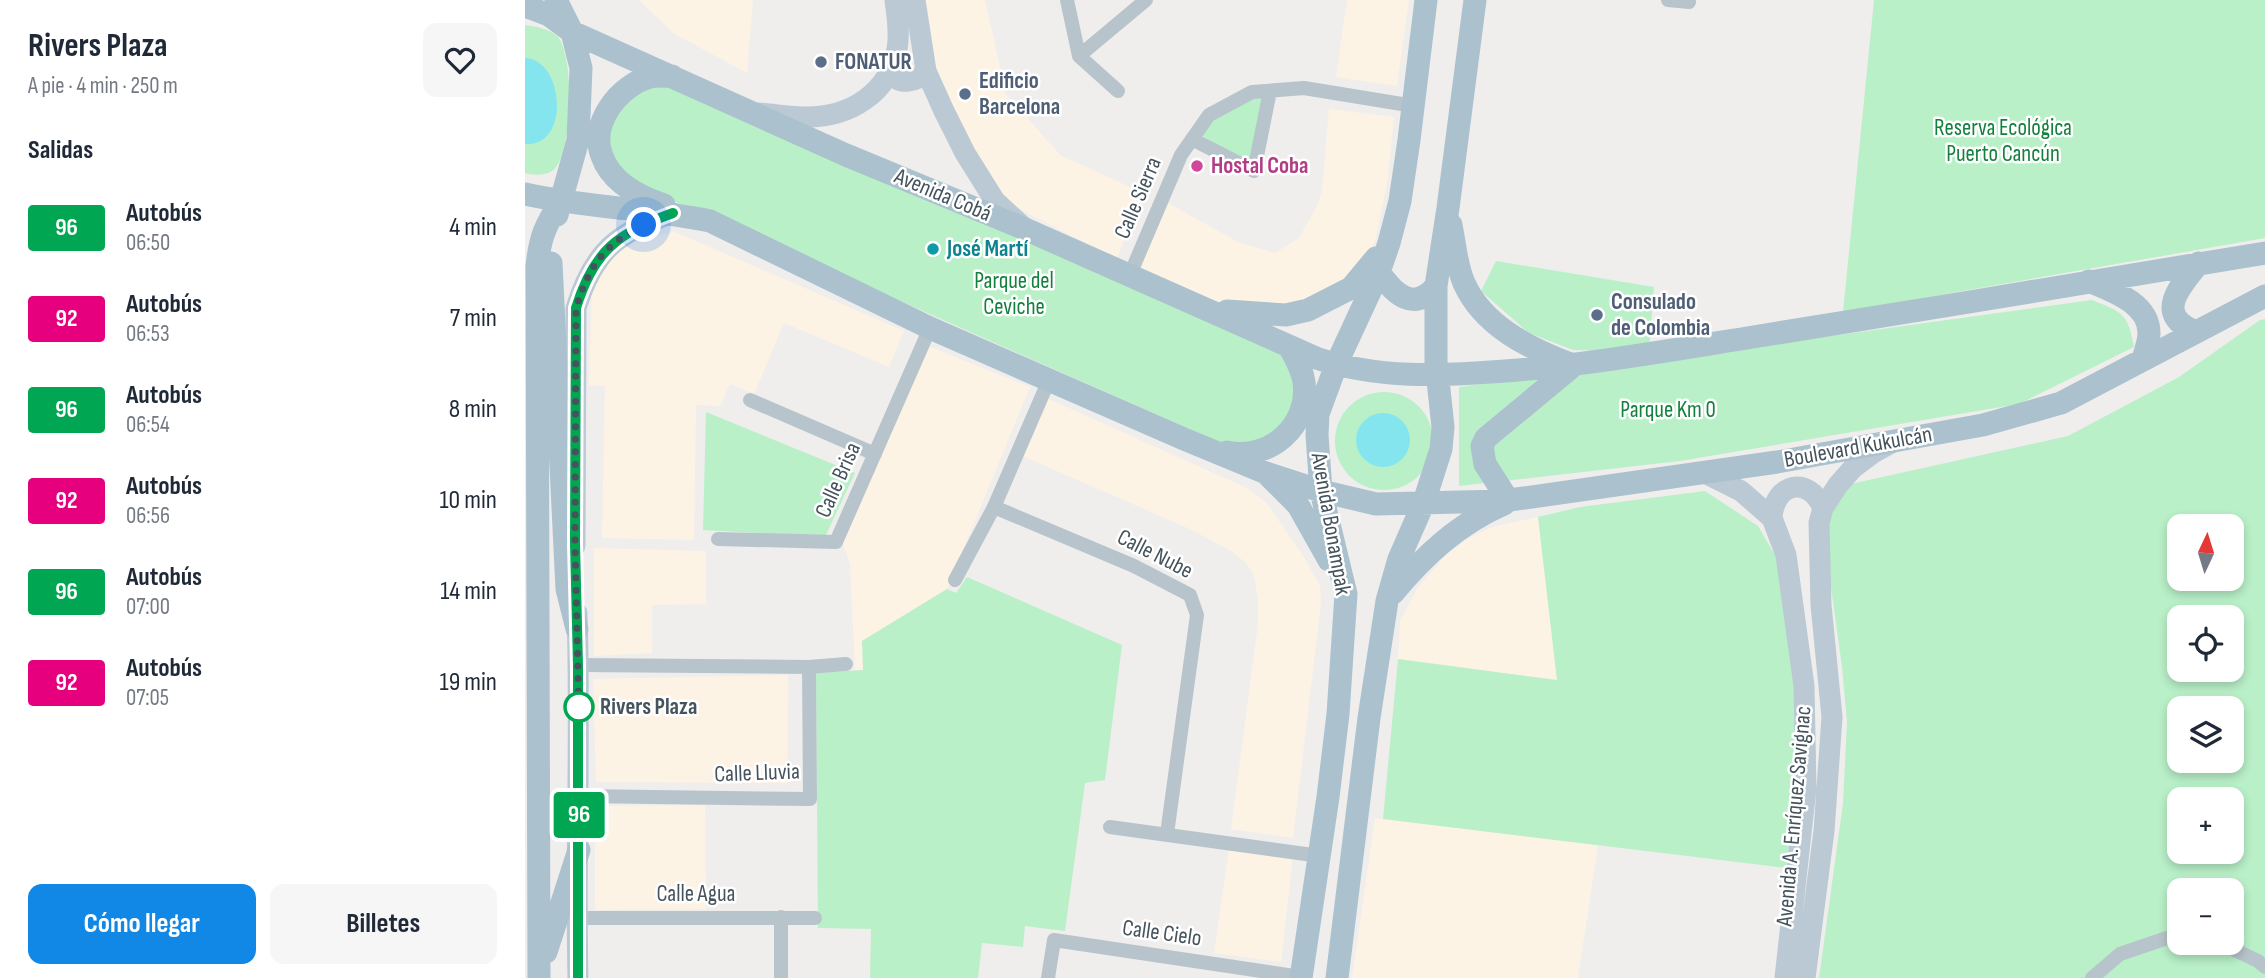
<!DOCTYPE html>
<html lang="es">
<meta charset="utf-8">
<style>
body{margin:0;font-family:"Sofia Sans Condensed",sans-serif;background:#f6f6f7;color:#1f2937;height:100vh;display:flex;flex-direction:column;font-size:26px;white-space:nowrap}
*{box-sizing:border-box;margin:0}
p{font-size:23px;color:#747a83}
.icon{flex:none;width:38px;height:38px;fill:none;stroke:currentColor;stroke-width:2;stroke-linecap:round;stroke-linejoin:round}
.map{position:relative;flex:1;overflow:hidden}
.sheet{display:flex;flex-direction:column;background:#fff;width:525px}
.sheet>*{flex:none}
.badge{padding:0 14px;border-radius:5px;font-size:24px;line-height:46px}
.needle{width:46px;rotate:4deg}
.buttons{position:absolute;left:1642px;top:514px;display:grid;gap:14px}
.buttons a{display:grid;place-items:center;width:77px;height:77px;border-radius:14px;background:#fff;box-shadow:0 4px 10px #0003;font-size:35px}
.you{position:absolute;width:35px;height:35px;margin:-18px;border:5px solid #fff;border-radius:50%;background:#1a73e8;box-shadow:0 0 0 10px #1a73e833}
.map>.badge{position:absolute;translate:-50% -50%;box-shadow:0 0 0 4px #fff}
h2{padding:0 28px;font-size:26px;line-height:63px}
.round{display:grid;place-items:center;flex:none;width:74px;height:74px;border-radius:14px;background:#f6f6f7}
.overview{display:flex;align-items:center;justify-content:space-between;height:119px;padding:0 28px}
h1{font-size:33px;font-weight:700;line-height:52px}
.button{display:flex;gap:14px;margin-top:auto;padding:14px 28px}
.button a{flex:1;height:80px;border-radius:14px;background:#1187e6;color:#fff;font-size:28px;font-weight:700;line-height:80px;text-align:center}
.button a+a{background:#f6f6f7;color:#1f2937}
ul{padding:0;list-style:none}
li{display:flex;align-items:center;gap:21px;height:91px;padding:0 28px}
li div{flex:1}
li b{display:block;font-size:26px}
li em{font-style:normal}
li .badge{min-width:77px;font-weight:700;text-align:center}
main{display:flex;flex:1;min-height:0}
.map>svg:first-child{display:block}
.commercial{fill:#fcf3e5}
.green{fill:#b9f0c8;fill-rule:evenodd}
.water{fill:#84e5ef}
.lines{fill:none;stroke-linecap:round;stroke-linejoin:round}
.street{stroke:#b8c4cb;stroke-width:14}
.secondary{stroke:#bac9d3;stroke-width:21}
.primary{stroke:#abc1ce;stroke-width:23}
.line-casing{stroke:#fff;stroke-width:16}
.line{stroke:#00a651;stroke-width:10}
.walk{stroke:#45535c;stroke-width:7;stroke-dasharray:0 12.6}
.service-dot{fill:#5c6f8a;stroke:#fff;stroke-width:2.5}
.hotel-dot{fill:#d1479c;stroke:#fff;stroke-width:2.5}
.culture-dot{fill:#0f9aa8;stroke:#fff;stroke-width:2.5}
.stop-dot{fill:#fff;stroke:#00a651;stroke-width:3.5}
.labels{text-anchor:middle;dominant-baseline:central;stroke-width:5;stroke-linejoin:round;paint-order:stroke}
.service-label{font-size:23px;font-weight:bold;fill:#4e5e75;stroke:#fff;text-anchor:start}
.park-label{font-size:23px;fill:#13803d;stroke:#fff}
.hotel-label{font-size:23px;font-weight:bold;fill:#b23c85;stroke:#fff;text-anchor:start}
.street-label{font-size:23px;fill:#45535c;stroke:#fff}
.culture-label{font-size:23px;font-weight:bold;fill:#0d838f;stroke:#fff;text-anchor:start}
.stop-label{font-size:23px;font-weight:bold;fill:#45535c;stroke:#fff;text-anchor:start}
</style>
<main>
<section class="sheet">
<div class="overview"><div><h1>Rivers Plaza</h1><p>A pie · 4 min · 250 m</p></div><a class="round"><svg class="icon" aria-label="heart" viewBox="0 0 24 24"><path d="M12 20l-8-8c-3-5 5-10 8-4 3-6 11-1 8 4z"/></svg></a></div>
<h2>Salidas</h2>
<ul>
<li><span class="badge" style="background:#00a651;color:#fff">96</span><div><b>Autobús</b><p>06:50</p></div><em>4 min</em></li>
<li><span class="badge" style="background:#e6007e;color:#fff">92</span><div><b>Autobús</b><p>06:53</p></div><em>7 min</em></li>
<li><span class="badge" style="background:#00a651;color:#fff">96</span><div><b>Autobús</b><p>06:54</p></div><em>8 min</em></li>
<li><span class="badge" style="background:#e6007e;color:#fff">92</span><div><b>Autobús</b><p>06:56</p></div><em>10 min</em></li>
<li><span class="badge" style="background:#00a651;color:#fff">96</span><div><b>Autobús</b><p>07:00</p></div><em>14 min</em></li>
<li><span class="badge" style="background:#e6007e;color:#fff">92</span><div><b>Autobús</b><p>07:05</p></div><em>19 min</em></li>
</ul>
<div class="button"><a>Cómo llegar</a><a>Billetes</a></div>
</section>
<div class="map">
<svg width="1740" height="978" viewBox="0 0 1740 978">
<rect width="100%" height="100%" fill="#f0eded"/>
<path class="commercial" d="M 114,0 L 228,0 L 222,73 L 148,33 Z
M 396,0 L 460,0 L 481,94 L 535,155 L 616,192 L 592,259 L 475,199 L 405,68 Z
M 822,0 L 884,0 L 872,86 L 811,77 Z
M 804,109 L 869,117 L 862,185 L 850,242 L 817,289 L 761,310 L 701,305 L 613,268 L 643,203 L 713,242 L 750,253 L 774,238 L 793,204 L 797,191 Z
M 150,232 L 379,331 L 364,367 L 259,323 L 229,394 L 205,384 L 195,406 L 171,405 L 169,540 L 77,538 L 80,386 L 64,385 L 67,280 L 79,262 L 110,240 Z
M 396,343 L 505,387 L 422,589 L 337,641 L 338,670 L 330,670 L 325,564 L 316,539 Z
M 519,397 L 720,487 L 741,502 L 779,557 L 795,586 L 796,603 L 768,838 L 706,829 L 733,624 L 733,600 L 729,576 L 721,563 L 706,551 L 665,529 L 495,455 Z
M 1013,517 L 1032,680 L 873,659 L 875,621 L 892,589 L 920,556 L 945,537 L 970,526 Z
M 69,548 L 181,551 L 181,604 L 127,605 L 127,653 L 69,656 Z
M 263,675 L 262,783 L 71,782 L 68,679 Z
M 180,805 L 181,909 L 70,910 L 70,806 Z
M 850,818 L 1073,845 L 1053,978 L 827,978 Z
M 704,849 L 768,856 L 756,962 L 689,953 Z"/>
<path class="green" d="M 1349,0 L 1740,0 L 1740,238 L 1318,312 Z
M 0,25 C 10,26 23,29 31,35 C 50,50 49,157 27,171 C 19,176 8,175 0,173 Z
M 144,83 L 754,352 L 775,387 L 770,418 L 719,453 C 516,364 314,273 111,185 L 85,155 L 85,115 L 103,93 Z
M 741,93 L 726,165 L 676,135 L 686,117 Z
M 971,261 L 1129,287 L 1124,352 L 1048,350 L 1004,333 L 956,291 Z
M 1567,300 C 1597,312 1603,313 1609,347 L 1494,404 L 1155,461 L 934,486 L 934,387 Z
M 1740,319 L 1740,978 L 1294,978 L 1318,803 L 1322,722 L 1317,667 L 1297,522 L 1312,487 L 1543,436 L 1654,377 L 1735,320 ZM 1654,527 L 1706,527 L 1706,579 L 1654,579 ZM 1654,618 L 1706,618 L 1706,670 L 1654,670 ZM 1654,709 L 1706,709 L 1706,761 L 1654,761 ZM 1654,800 L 1706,800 L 1706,852 L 1654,852 ZM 1654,891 L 1706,891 L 1706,943 L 1654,943 Z
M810 441a49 49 0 1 1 98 0a49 49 0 1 1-98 0Z
M 181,412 L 330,473 L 300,537 L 178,530 Z
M 1180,491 L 1233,526 L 1254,562 L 1278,715 L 1270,807 L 1261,868 L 858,819 L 873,659 L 1032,680 L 1013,517 L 1055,507 Z
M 442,577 L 597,645 L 580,780 L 560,783 L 540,931 L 500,926 L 498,947 L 457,943 L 453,978 L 345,978 L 346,929 L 293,928 L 291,673 L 338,670 L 337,641 L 422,589 L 431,593 Z"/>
<path class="water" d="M 0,58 C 39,59 46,147 0,144 Z
M831 440a27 27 0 1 1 54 0a27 27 0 1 1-54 0Z"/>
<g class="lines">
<path class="street" d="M 542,0 L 554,56 L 593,91
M 1143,0 L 1164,2
M 554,56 L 621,0
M 667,139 L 729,171 L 745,91
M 604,277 L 656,155 L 684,115 L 727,92 L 779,88 L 889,106
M 225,400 L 350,454
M 469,507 L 609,566 L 665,595 L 672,615 L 642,834
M 193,539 L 311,542 L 405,328
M 430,580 L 469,507 L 524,380
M 53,665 L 284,667 L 285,799 L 54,796
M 284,667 L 321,664
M 585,827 L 795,856
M 256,917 L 256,978
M 52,918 L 290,918
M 1695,943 L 1733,961 L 1740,967
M 523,978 L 529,940 L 776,977
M 1567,978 L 1595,954 L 1642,938 L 1654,938"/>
<path class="secondary" d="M 390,0 L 401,71 L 419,111 L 440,153 L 470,201 L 496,225
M 365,72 C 374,86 391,83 401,71
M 233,113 C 249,114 266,117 282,117 C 325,117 364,93 372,49 C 375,34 372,15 370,0
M 1180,473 L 1216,491 L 1247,518 L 1261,555 L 1279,686 L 1281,788 L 1260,978
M 1247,518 C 1249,483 1283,475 1298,508
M 50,546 L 51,308 C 69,250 92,233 148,213
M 52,613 C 56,734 50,856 53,978
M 1280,978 L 1299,831 L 1307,717 L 1296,605 L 1294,523 L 1298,508 L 1313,485 L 1328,468 L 1348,453 L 1366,443"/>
<path class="primary" d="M 31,0 L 47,32 L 56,68 L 53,140 L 32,215
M 0,6 L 24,15 L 47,32 L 321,155 L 500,229 L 791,358 C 852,379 917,376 980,371 C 1061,365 1141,351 1222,338 C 1395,311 1567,281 1740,253
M 0,194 C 61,208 124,208 185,221 L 405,328 L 659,439 L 741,473 L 796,491 L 851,504 L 978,501 L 1252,462 L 1458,425 L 1536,403 L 1740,296
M 139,205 C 115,197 86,182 77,156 C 64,124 94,85 125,77 C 132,75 140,77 147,76
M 926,225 C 930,244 931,265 939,283 C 958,326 1004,348 1045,364
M 26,263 L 42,589 L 52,629
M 854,272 C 869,294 889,313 911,286
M 1564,281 C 1587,291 1624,303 1624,333 C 1624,342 1620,351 1618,360
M 702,311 L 761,315 L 783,310 L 826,288 L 851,258
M 1671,332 C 1628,315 1655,286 1674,263
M 702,452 C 744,461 785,426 779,382 C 777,368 770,358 764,346
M 743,475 L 773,505 L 804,560
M 983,500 L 960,464 L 957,446 L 961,438 L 1048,366
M 868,593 C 900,555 933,524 979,504
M 21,952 L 54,850
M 14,978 L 12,266 C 15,238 20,224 37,201
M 776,978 L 803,797 L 813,714 L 821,594 L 796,491 L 792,435 L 793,414 L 811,365 L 854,272 L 864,243 L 875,201 L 884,140 L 901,0
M 812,978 L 844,718 L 862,601 L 874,559 L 899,502 L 916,449 L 918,427 L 911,362 L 911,286 L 923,208 L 950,0"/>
</g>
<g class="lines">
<defs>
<path id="line" d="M 53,978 L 53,666 L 50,543 L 51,308 C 69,250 93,233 148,213"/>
</defs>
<use href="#line" class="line-casing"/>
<use href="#line" class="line"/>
<path class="walk" d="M 54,707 L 54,718 L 50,543 L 51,308 C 64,266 79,244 119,225"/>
</g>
<g class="service-dot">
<circle cx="296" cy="62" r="7"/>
<circle cx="440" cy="94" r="7"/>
<circle cx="1072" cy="315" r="7"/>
</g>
<circle class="hotel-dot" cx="672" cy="166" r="7"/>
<circle class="culture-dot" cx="408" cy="249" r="7"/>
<circle class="stop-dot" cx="54" cy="707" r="14"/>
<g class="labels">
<g class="service-label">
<text x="310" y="62">FONATUR</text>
<text x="454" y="81">Edificio<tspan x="454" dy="26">Barcelona</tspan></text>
<text x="1086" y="302">Consulado<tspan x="1086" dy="26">de Colombia</tspan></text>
</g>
<g class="park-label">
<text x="1478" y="128">Reserva Ecológica<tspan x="1478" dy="26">Puerto Cancún</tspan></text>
<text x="489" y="281">Parque del<tspan x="489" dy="26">Ceviche</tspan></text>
<text x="1143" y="410">Parque Km 0</text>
</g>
<g class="hotel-label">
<text x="686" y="166">Hostal Coba</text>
</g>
<g class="street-label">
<text transform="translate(418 195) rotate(23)">Avenida Cobá</text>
<text transform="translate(613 198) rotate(-67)">Calle Sierra</text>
<text transform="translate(1333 447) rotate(-10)">Boulevard Kukulcán</text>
<text transform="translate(313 480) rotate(-66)">Calle Brisa</text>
<text transform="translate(806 524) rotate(80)">Avenida Bonampak</text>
<text transform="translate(630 554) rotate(27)">Calle Nube</text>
<text transform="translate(232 773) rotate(-2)">Calle Lluvia</text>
<text transform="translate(1269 816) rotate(-85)">Avenida A. Enríquez Savignac</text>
<text x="171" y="894">Calle Agua</text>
<text transform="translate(637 933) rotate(8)">Calle Cielo</text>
</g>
<g class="culture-label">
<text x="422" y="249">José Martí</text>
</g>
<g class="stop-label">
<text x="75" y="707">Rivers Plaza</text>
</g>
</g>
</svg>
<div class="buttons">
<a><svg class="needle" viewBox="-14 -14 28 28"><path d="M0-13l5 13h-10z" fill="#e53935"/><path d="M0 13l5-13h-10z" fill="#747a83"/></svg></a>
<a><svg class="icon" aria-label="locate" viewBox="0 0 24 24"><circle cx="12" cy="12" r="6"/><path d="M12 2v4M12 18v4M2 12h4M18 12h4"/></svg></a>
<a><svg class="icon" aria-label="layers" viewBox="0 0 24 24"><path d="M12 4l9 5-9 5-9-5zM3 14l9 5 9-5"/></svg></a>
<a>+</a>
<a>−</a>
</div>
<div class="you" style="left:119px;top:225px"></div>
<b class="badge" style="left:54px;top:815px;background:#00a651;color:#fff">96</b>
</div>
</main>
